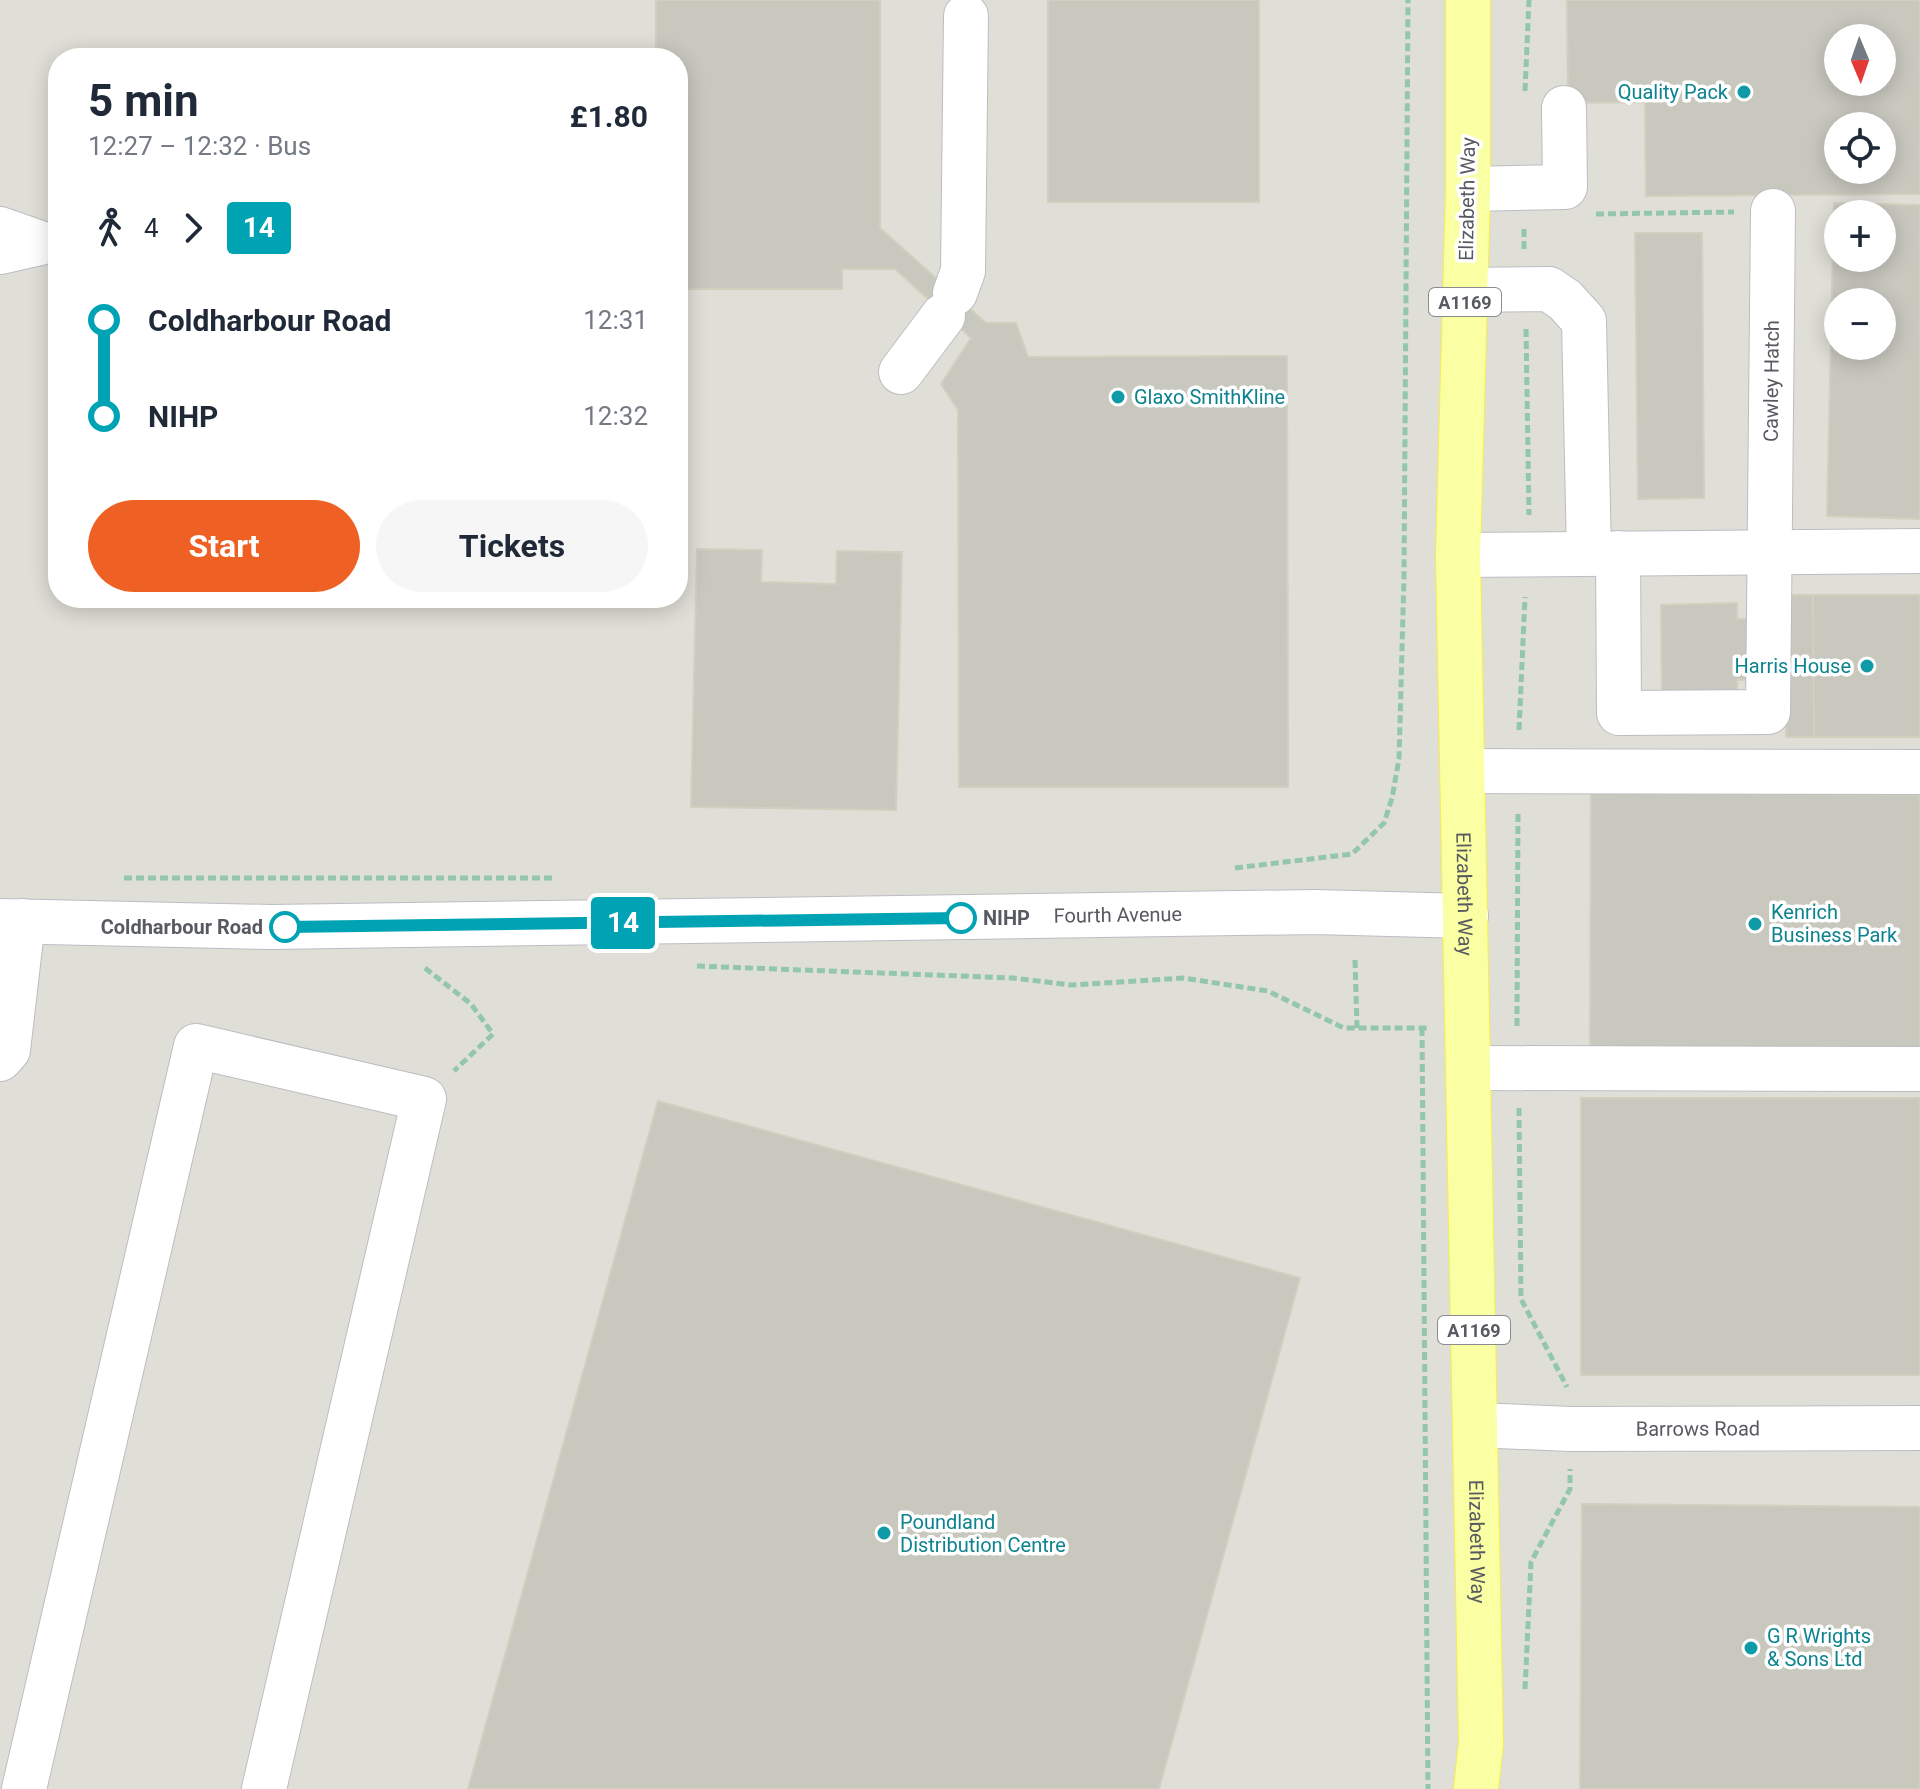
<!DOCTYPE html>
<meta charset="utf-8">
<style>
body{margin:0;font-family:Roboto,sans-serif;background:#f6f6f7;color:#1f2937;height:100vh;display:flex;flex-direction:column;font-size:30px;white-space:nowrap}
*{box-sizing:border-box;margin:0}
p{font-size:26px;color:#747a83}
.icon{flex:none;width:44px;height:44px;fill:none;stroke:currentColor;stroke-width:2;stroke-linecap:round;stroke-linejoin:round}
.map{position:relative;flex:1;overflow:hidden}
.sheet{position:absolute;left:48px;top:48px;width:640px;height:560px;display:flex;flex-direction:column;background:#fff;border-radius:32px;box-shadow:0 4px 20px #0003}
.sheet>*{flex:none}
.badge{padding:0 16px;border-radius:6px;font-size:28px;line-height:52px}
.needle{width:52px;rotate:178deg}
.tools{position:absolute;left:1824px;top:24px;display:grid;gap:16px}
.tools a{display:grid;place-items:center;width:72px;height:72px;border-radius:50%;background:#fff;box-shadow:0 4px 20px #0003;font-size:40px}
.map>.badge{position:absolute;translate:-50% -50%;box-shadow:0 0 0 4px #fff}
.legs{display:flex;align-items:center;gap:12px;height:88px;padding:0 40px;font-size:26px}
.legs p{margin-inline-start:auto}
.headline{display:flex;align-items:center;justify-content:space-between;height:136px;padding:0 40px}
h1{font-size:44px;font-weight:700;line-height:60px}
.action{display:flex;gap:16px;margin-top:auto;padding:16px 40px}
.action a{flex:1;height:92px;border-radius:48px;background:#ee6023;color:#fff;font-size:32px;font-weight:700;line-height:92px;text-align:center}
.action a+a{background:#f6f6f7;color:#1f2937}
ul{padding:0 40px;list-style:none}
li{display:flex;align-items:center;gap:28px;height:96px;font-size:30px}
li i{display:grid;place-items:center;width:12px;height:100%;margin:0 10px;background:currentColor}
li i::after{content:'';width:20px;height:20px;margin:-10px;border:6px solid;border-radius:50%;background:#fff}
li p{margin-inline-start:auto}
li:first-child i{background:linear-gradient(#0000 50%,currentColor 0)}
li:last-child i{background:linear-gradient(currentColor 50%,#0000 0)}
.map>svg:first-child{display:block}
.industrial{fill:#dfdfd7;fill-rule:evenodd}
.building{fill:#c9c8bf;stroke:#d1cfbe;stroke-width:2;fill-rule:evenodd}
.lines{fill:none;stroke-linecap:round;stroke-linejoin:round}
.minor-casing{stroke:#bcbdc4;stroke-width:46}
.major-casing{stroke:#f6ec4f;stroke-width:46}
.path{stroke:#93c6ad;stroke-width:5;stroke-dasharray:8 4;stroke-linecap:butt}
.minor{stroke:#fff;stroke-width:44}
.major{stroke:#f9ffa2;stroke-width:44}
.line-1-casing{stroke:#fff;stroke-width:18}
.line-1{stroke:#00a3b4;stroke-width:12}
.culture-dot{fill:#0f9aa8;stroke:#fff;stroke-width:3}
.stop-1-dot{fill:#fff;stroke:#00a3b4;stroke-width:4}
.labels{text-anchor:middle;dominant-baseline:central;stroke-width:7;stroke-linejoin:round;paint-order:stroke}
.shield{fill:#fff;stroke:#8a8c90;stroke-width:2}
.shield-label{font-size:18px;font-weight:bold;fill:#585a61}
.culture-label{font-size:20px;fill:#0d838f;stroke:#fff;text-anchor:start}
.street-label{font-size:20px;fill:#585a61;stroke:#fff}
.stop-label{font-size:20px;font-weight:bold;fill:#585a61;stroke:#fff;text-anchor:start}
</style>
<div class="map">
<svg width="1920" height="1789" viewBox="0 0 1920 1789">
<rect width="100%" height="100%" fill="#ececdf"/>
<path class="industrial" d="M 0,0 L 1920,0 L 1920,1789 L 0,1789 ZM 1838,38 L 1882,38 L 1882,82 L 1838,82 ZM 58,58 L 678,58 L 678,598 L 58,598 ZM 1838,126 L 1882,126 L 1882,170 L 1838,170 ZM 1838,214 L 1882,214 L 1882,258 L 1838,258 ZM 1838,302 L 1882,302 L 1882,346 L 1838,346 Z"/>
<path class="building" d="M 656,0 L 880,0 L 880,228 L 986,323 L 1016,323 L 1028,357 L 1287,356 L 1288,787 L 959,787 L 958,410 L 941,384 L 971,338 L 895,269 L 842,269 L 842,289 L 678,289 L 678,58 L 656,58 Z
M 1048,0 L 1259,0 L 1259,202 L 1048,202 Z
M 1567,0 L 1920,0 L 1920,194 L 1646,196 L 1645,102 L 1568,103 ZM 1838,38 L 1882,38 L 1882,82 L 1838,82 ZM 1838,126 L 1882,126 L 1882,170 L 1838,170 Z
M 1834,203 L 1920,205 L 1920,519 L 1827,516 ZM 1838,214 L 1882,214 L 1882,258 L 1838,258 ZM 1838,302 L 1882,302 L 1882,346 L 1838,346 Z
M 1635,233 L 1702,233 L 1704,498 L 1638,499 Z
M 697,549 L 762,550 L 761,582 L 836,584 L 837,551 L 902,552 L 896,810 L 691,807 Z
M 1786,595 L 1813,595 L 1814,737 L 1786,737 Z
M 1813,595 L 1920,595 L 1920,737 L 1814,737 Z
M 1737,603 L 1737,619 L 1785,618 L 1785,679 L 1737,680 L 1737,704 L 1662,705 L 1661,605 Z
M 1591,793 L 1920,795 L 1920,1055 L 1590,1054 Z
M 1581,1098 L 1920,1098 L 1920,1375 L 1581,1375 Z
M 658,1101 L 1300,1278 L 1159,1789 L 468,1789 Z
M 1582,1504 L 1920,1507 L 1920,1789 L 1580,1789 Z"/>
<g class="lines">
<defs>
<g id="minor">
<path d="M 1468,189 L 1565,187 L 1564,108"/>
<path d="M 0,229 L 40,243 L 0,252"/>
<path d="M 1465,290 L 1549,289 L 1565,300 L 1584,321 L 1589,553"/>
<path d="M 955,293 L 963,271 L 966,16"/>
<path d="M 901,372 L 943,316"/>
<path id="s1" d="M 1618,553 L 1619,713 L 1768,712 L 1773,211"/>
<path d="M 1458,555 L 1920,551"/>
<path d="M 1463,771 L 1920,772"/>
<path id="s2" d="M 0,921 L 271,927 L 1315,912 L 1466,916"/>
<path d="M 0,1059 L 8,1050 L 23,921"/>
<path d="M 1469,1068 L 1920,1069"/>
<path id="s3" d="M 1476,1425 L 1570,1429 L 1920,1428"/>
<path d="M 24,1789 L 196,1046 L 424,1099 L 264,1789"/>
</g>
<g id="major">
<path id="s4" d="M 1468,0 L 1468,189 L 1458,555 L 1481,1743 L 1476,1789"/>
</g>
</defs>
<use href="#minor" class="minor-casing"/>
<use href="#major" class="major-casing"/>
<path class="path" d="M 1525,91 L 1529,0
M 1596,214 L 1734,212
M 1524,229 L 1524,251
M 1526,329 L 1529,515
M 1519,730 L 1525,597
M 1235,868 L 1352,854 L 1384,823 L 1392,798 L 1399,759 L 1404,576 L 1408,0
M 124,878 L 554,878
M 1355,960 L 1357,1028
M 697,966 L 1013,978 L 1071,985 L 1183,978 L 1268,991 L 1344,1028 L 1428,1028
M 425,968 L 471,1004 L 493,1034 L 454,1071
M 1517,1026 L 1518,812
M 1422,1028 L 1428,1789
M 1519,1108 L 1521,1299 L 1567,1387
M 1525,1689 L 1531,1562 L 1570,1489 L 1570,1469"/>
<use href="#minor" class="minor"/>
<use href="#major" class="major"/>
</g>
<g class="lines">
<defs>
<path id="line-1" d="M 285,927 L 961,918"/>
</defs>
<use href="#line-1" class="line-1-casing"/>
<use href="#line-1" class="line-1"/>
</g>
<g class="culture-dot">
<circle cx="1744" cy="92" r="8"/>
<circle cx="1118" cy="397" r="8"/>
<circle cx="1867" cy="666" r="8"/>
<circle cx="1755" cy="924" r="8"/>
<circle cx="884" cy="1533" r="8"/>
<circle cx="1751" cy="1648" r="8"/>
</g>
<g class="stop-1-dot">
<circle cx="961" cy="918" r="14"/>
<circle cx="285" cy="927" r="14"/>
</g>
<g class="labels">
<g class="shield">
<rect x="1429" y="288" width="72" height="28" rx="6"/>
<rect x="1438" y="1316" width="72" height="28" rx="6"/>
</g>
<g class="shield-label">
<text x="1465" y="302">A1169</text>
<text x="1474" y="1330">A1169</text>
</g>
<g class="culture-label">
<text x="1728" y="92" text-anchor="end">Quality Pack</text>
<text x="1134" y="397">Glaxo SmithKline</text>
<text x="1851" y="666" text-anchor="end">Harris House</text>
<text x="1771" y="912">Kenrich<tspan x="1771" dy="23">Business Park</tspan></text>
<text x="900" y="1522">Poundland<tspan x="900" dy="23">Distribution Centre</tspan></text>
<text x="1767" y="1636">G R Wrights<tspan x="1767" dy="23">&amp; Sons Ltd</tspan></text>
</g>
<g class="street-label">
<text transform="translate(1467 199) rotate(-89)">Elizabeth Way</text>
<text stroke="none"><textPath href="#s1" startOffset="640">Cawley Hatch</textPath></text>
<text stroke="none"><textPath href="#s4" startOffset="894">Elizabeth Way</textPath></text>
<text stroke="none"><textPath href="#s2" startOffset="1118">Fourth Avenue</textPath></text>
<text stroke="none"><textPath href="#s3" startOffset="222">Barrows Road</textPath></text>
<text stroke="none"><textPath href="#s4" startOffset="1542">Elizabeth Way</textPath></text>
</g>
<g class="stop-label">
<text x="983" y="918">NIHP</text>
<text x="263" y="927" text-anchor="end">Coldharbour Road</text>
</g>
</g>
</svg>
<div class="tools">
<a><svg class="needle" viewBox="-14 -14 28 28"><path d="M0-13l5 13h-10z" fill="#e53935"/><path d="M0 13l5-13h-10z" fill="#747a83"/></svg></a>
<a><svg class="icon" aria-label="locate" viewBox="0 0 24 24"><circle cx="12" cy="12" r="6"/><path d="M12 2v4M12 18v4M2 12h4M18 12h4"/></svg></a>
<a>+</a>
<a>−</a>
</div>
<b class="badge" style="left:623px;top:923px;background:#00a3b4;color:#fff">14</b>
<section class="sheet">
<div class="headline"><div><h1>5 min</h1><p>12:27 – 12:32 · Bus</p></div><b>£1.80</b></div>
<div class="legs"><svg class="icon" aria-label="walk" viewBox="0 0 24 24"><circle cx="13" cy="4" r="2"/><path d="M13 8l-2 6 4 7M11 14l-3 7M7 12l3-4h3l4 4"/></svg>4<svg class="icon" aria-label="forward" viewBox="0 0 24 24"><path d="M9 5l7 7-7 7"/></svg><b class="badge" style="background:#00a3b4;color:#fff">14</b></div>
<ul>
<li><i style="color:#00a3b4"></i><b>Coldharbour Road</b><p>12:31</p></li>
<li><i style="color:#00a3b4"></i><b>NIHP</b><p>12:32</p></li>
</ul>
<div class="action"><a>Start</a><a>Tickets</a></div>
</section>
</div>
